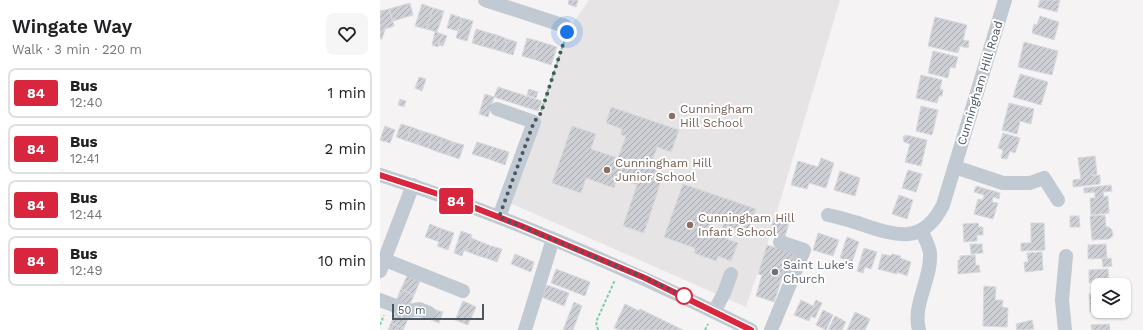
<!DOCTYPE html>
<meta charset="utf-8">
<style>
body{margin:0;font-family:"Work Sans",sans-serif;background:#f6f6f6;color:#202124;height:100vh;display:flex;flex-direction:column;font-size:15px;white-space:nowrap}
*{box-sizing:border-box;margin:0}
p{font-size:13px;color:#757577}
.icon{flex:none;width:22px;height:22px;fill:none;stroke:currentColor;stroke-width:2;stroke-linecap:round;stroke-linejoin:round}
.map{position:relative;flex:1;overflow:hidden}
.drawer{display:flex;flex-direction:column;background:#fff;width:380px}
.drawer>*{flex:none}
.badge{padding:0 8px;border-radius:3px;font-size:14px;line-height:26px}
.tools{position:absolute;left:711px;top:278px;display:grid;gap:8px}
.tools a{display:grid;place-items:center;width:40px;height:40px;border-radius:8px;background:#fff;box-shadow:0 1px 3px #0004;font-size:20px}
.scale{position:absolute;left:12px;bottom:10px;width:92px;box-sizing:border-box;padding-left:4px;border:2px solid #4a5661;border-top:0;font-size:11px;line-height:14px;white-space:nowrap;color:#4a5661;-webkit-text-stroke:3px #fff;paint-order:stroke}
.you{position:absolute;width:20px;height:20px;margin:-10px;border:3px solid #fff;border-radius:50%;background:#1a73e8;box-shadow:0 0 0 6px #1a73e833}
.map>.badge{position:absolute;translate:-50% -50%;box-shadow:0 0 0 2px #fff}
.round{display:grid;place-items:center;flex:none;width:42px;height:42px;border-radius:8px;background:#f6f6f6}
.headline{display:flex;align-items:center;justify-content:space-between;height:68px;padding:0 12px}
h1{font-size:19px;font-weight:600;line-height:30px}
ul{padding:0;list-style:none}
li{display:flex;align-items:center;gap:12px;height:50px;margin:0 8px 6px;padding:0 4px;border:2px solid #e0e0e0;border-radius:8px}
li div{flex:1}
li b{display:block;font-size:15px}
li em{font-style:normal}
li .badge{min-width:44px;font-weight:700;text-align:center}
main{display:flex;flex:1;min-height:0}
.map>svg:first-child{display:block}
.education{fill:#e6e4e5}
.building{fill:url(#building-hatch);stroke:#d7d9de;fill-rule:evenodd}
.lines{fill:none;stroke-linecap:round;stroke-linejoin:round}
.path{stroke:#7ad0a6;stroke-width:2;stroke-dasharray:3 2;stroke-linecap:butt}
.minor{stroke:#c1cad2;stroke-width:14}
.line-casing{stroke:#fff;stroke-width:9}
.line{stroke:#d7263d;stroke-width:6}
.walk{stroke:#4a5661;stroke-width:4;stroke-dasharray:0 7.2}
.education-dot{fill:#8d6e63;stroke:#fff;stroke-width:1.5}
.worship-dot{fill:#6b7280;stroke:#fff;stroke-width:1.5}
.stop-dot{fill:#fff;stroke:#d7263d;stroke-width:2}
.labels{text-anchor:middle;dominant-baseline:central;stroke-width:4;stroke-linejoin:round;paint-order:stroke}
.street-label{font-size:12px;fill:#4a5661;stroke:#fff}
.education-label{font-size:12px;fill:#785e54;stroke:#fff;text-anchor:start}
.worship-label{font-size:12px;fill:#5b616d;stroke:#fff;text-anchor:start}
</style>
<main>
<section class="drawer">
<div class="headline"><div><h1>Wingate Way</h1><p>Walk · 3 min · 220 m</p></div><a class="round"><svg class="icon" aria-label="heart" viewBox="0 0 24 24"><path d="M12 20l-8-8c-3-5 5-10 8-4 3-6 11-1 8 4z"/></svg></a></div>
<ul>
<li><span class="badge" style="background:#d7263d;color:#fff">84</span><div><b>Bus</b><p>12:40</p></div><em>1 min</em></li>
<li><span class="badge" style="background:#d7263d;color:#fff">84</span><div><b>Bus</b><p>12:41</p></div><em>2 min</em></li>
<li><span class="badge" style="background:#d7263d;color:#fff">84</span><div><b>Bus</b><p>12:44</p></div><em>5 min</em></li>
<li><span class="badge" style="background:#d7263d;color:#fff">84</span><div><b>Bus</b><p>12:49</p></div><em>10 min</em></li>
</ul>
</section>
<div class="map">
<svg width="763" height="330" viewBox="0 0 763 330">
<defs>
<pattern id="building-hatch" width="6" height="6" patternUnits="userSpaceOnUse"><rect width="6" height="6" fill="#cdcfd5"/><path d="M-1 1l2-2M0 6l6-6M5 7l2-2" fill="none" stroke="#a8abb0"/></pattern>
</defs>
<rect width="100%" height="100%" fill="#f5f3f3"/>
<path class="education" d="M 209,0 L 460,0 L 387,245 L 366,307 L 130,203 L 189,29 Z"/>
<path class="building" d="M 189,0 L 198,0 L 196,7 L 188,4 Z
M 660,0 L 680,0 L 677,12 L 658,7 Z
M 30,3 L 33,15 L 13,21 L 9,9 Z
M 42,4 L 53,8 L 46,29 L 35,26 Z
M 53,8 L 64,11 L 57,32 L 46,29 Z
M 9,9 L 14,26 L 5,29 L 2,39 L 0,39 L 0,11 Z
M 71,14 L 82,18 L 78,31 L 67,28 Z
M 660,16 L 679,22 L 674,40 L 652,33 L 654,24 L 657,25 Z
M 555,17 L 587,25 L 583,40 L 589,41 L 588,48 L 580,46 L 578,53 L 548,46 Z
M 82,18 L 93,21 L 87,41 L 76,38 Z
M 96,29 L 106,32 L 102,46 L 92,43 Z
M 55,32 L 62,34 L 58,47 L 52,45 Z
M 106,32 L 117,35 L 113,49 L 102,46 Z
M 62,34 L 67,36 L 63,46 L 58,45 Z
M 117,35 L 127,39 L 123,52 L 113,49 Z
M 147,38 L 158,41 L 153,59 L 142,56 Z
M 127,39 L 137,42 L 133,55 L 123,52 Z
M 158,41 L 177,47 L 171,65 L 153,59 Z
M 644,42 L 678,51 L 672,75 L 638,67 Z
M 553,51 L 578,57 L 575,68 L 570,67 L 568,78 L 548,73 Z
M 640,74 L 668,82 L 661,105 L 633,97 Z
M 541,75 L 562,80 L 560,89 L 563,90 L 562,96 L 559,96 L 557,103 L 536,98 Z
M 39,77 L 46,79 L 42,91 L 35,88 Z
M 118,87 L 162,101 L 158,111 L 114,97 Z
M 149,89 L 158,92 L 156,98 L 147,95 Z
M 105,94 L 114,97 L 108,117 L 99,114 Z
M 20,99 L 26,101 L 24,107 L 18,105 Z
M 629,103 L 654,109 L 651,124 L 640,121 L 637,134 L 622,130 Z
M 541,106 L 558,110 L 552,135 L 536,131 Z
M 231,107 L 299,130 L 291,152 L 277,147 L 270,167 L 284,172 L 264,233 L 243,226 L 257,185 L 237,178 L 234,188 L 206,178 L 201,193 L 172,183 L 192,126 L 216,134 L 211,149 L 238,158 L 246,136 L 241,135 L 242,129 L 226,123 Z
M 21,124 L 31,127 L 27,141 L 16,137 Z
M 5,126 L 15,130 L 10,143 L 0,140 Z
M 31,127 L 42,131 L 37,144 L 27,141 Z
M 42,131 L 52,134 L 48,148 L 37,144 Z
M 623,133 L 640,138 L 635,153 L 630,151 L 627,159 L 621,158 L 623,150 L 618,148 Z
M 52,134 L 63,138 L 58,152 L 48,148 Z
M 526,135 L 547,140 L 541,166 L 525,162 L 530,144 L 524,142 L 523,137 Z
M 63,138 L 73,142 L 68,155 L 58,152 Z
M 73,142 L 84,145 L 79,159 L 68,155 Z
M 97,142 L 113,147 L 109,159 L 92,154 Z
M 113,147 L 129,152 L 125,165 L 109,159 Z
M 715,156 L 717,174 L 712,175 L 712,176 L 720,175 L 720,184 L 693,187 L 693,180 L 701,179 L 698,158 Z
M 441,158 L 454,163 L 446,188 L 429,183 L 427,189 L 411,185 L 418,161 L 438,167 Z
M 528,170 L 542,174 L 536,192 L 522,188 Z
M 460,171 L 480,178 L 475,196 L 454,190 Z
M 303,184 L 376,209 L 367,233 L 351,228 L 347,239 L 358,243 L 351,261 L 338,256 L 336,261 L 314,253 L 315,248 L 284,237 ZM 334,217 L 345,221 L 339,236 L 328,232 Z
M 731,185 L 732,191 L 723,192 L 724,197 L 728,196 L 729,213 L 711,215 L 710,198 L 715,198 L 715,192 L 704,193 L 704,188 Z
M 596,186 L 620,193 L 619,199 L 613,197 L 612,202 L 618,203 L 613,219 L 594,214 L 598,199 L 603,200 L 604,195 L 594,192 Z
M 519,195 L 533,200 L 527,219 L 512,214 Z
M 725,215 L 726,227 L 729,227 L 732,230 L 733,236 L 729,239 L 712,240 L 710,216 Z
M 690,216 L 699,216 L 700,227 L 690,227 Z
M 394,218 L 409,222 L 405,237 L 390,233 Z
M 598,223 L 599,227 L 603,227 L 603,235 L 597,235 L 597,241 L 584,242 L 583,224 Z
M 651,223 L 664,223 L 665,250 L 641,251 L 641,243 L 651,243 Z
M 50,224 L 62,229 L 57,241 L 45,237 Z
M 62,229 L 74,233 L 68,250 L 57,246 L 59,242 L 57,241 Z
M 81,231 L 92,235 L 86,251 L 84,250 L 82,256 L 74,253 Z
M 438,233 L 459,240 L 453,256 L 433,250 Z
M 467,237 L 479,242 L 472,262 L 460,258 Z
M 91,238 L 101,242 L 96,255 L 86,251 Z
M 101,242 L 111,246 L 106,258 L 96,255 Z
M 590,244 L 602,244 L 603,253 L 591,254 Z
M 726,244 L 727,258 L 708,259 L 708,245 Z
M 387,245 L 417,254 L 409,280 L 402,278 L 394,302 L 376,296 L 382,275 L 378,274 Z
M 111,246 L 122,249 L 117,262 L 106,258 Z
M 484,248 L 497,252 L 491,269 L 485,267 L 483,273 L 477,271 Z
M 662,252 L 663,270 L 645,272 L 644,262 L 648,262 L 647,253 Z
M 135,254 L 154,262 L 151,272 L 131,264 Z
M 502,254 L 511,256 L 512,254 L 521,256 L 520,258 L 531,262 L 527,276 L 517,272 L 517,274 L 498,269 Z
M 595,255 L 596,266 L 599,265 L 600,272 L 578,274 L 578,260 L 580,260 L 580,256 Z
M 731,258 L 732,266 L 723,267 L 722,259 Z
M 176,269 L 210,282 L 205,296 L 171,283 Z
M 728,269 L 729,281 L 709,283 L 709,270 Z
M 27,276 L 40,281 L 34,295 L 21,289 Z
M 167,285 L 189,293 L 184,306 L 162,297 Z
M 604,286 L 616,287 L 615,300 L 623,300 L 622,307 L 628,308 L 627,327 L 603,326 Z
M 21,289 L 34,295 L 28,309 L 15,303 Z
M 718,293 L 718,311 L 710,312 L 709,294 Z
M 421,300 L 433,306 L 436,300 L 442,303 L 435,318 L 431,316 L 429,321 L 414,315 Z
M 83,301 L 96,307 L 88,325 L 75,320 Z
M 194,302 L 202,306 L 193,330 L 183,330 Z
M 245,304 L 259,311 L 260,309 L 303,330 L 239,330 L 234,328 Z
M 17,309 L 30,314 L 24,328 L 11,323 Z
M 53,309 L 63,312 L 59,323 L 49,319 Z
M 443,310 L 453,315 L 446,330 L 436,325 Z
M 475,312 L 490,319 L 485,330 L 467,330 Z
M 455,316 L 466,322 L 462,330 L 448,330 Z
M 652,320 L 654,329 L 637,330 L 636,324 Z
M 11,323 L 24,328 L 23,330 L 8,330 Z
M 729,324 L 730,330 L 712,330 L 711,325 Z"/>
<g class="lines">
<path class="path" d="M 161,111 L 185,39
M 0,325 L 4,315
M 218,330 L 216,322 L 235,280
M 325,330 L 328,324"/>
<path class="minor" d="M 105,0 L 185,26
M 117,109 L 154,122 L 119,217
M 575,167 L 623,183 L 650,183 L 664,178 L 678,200
M 0,175 C 128,216 251,270 371,330
M 448,215 C 458,217 468,220 478,223 C 514,235 542,247 563,205 L 625,0
M 0,258 L 83,291
M 0,271 L 33,185
M 0,300 L 29,311 L 39,309 L 49,313
M 334,312 L 344,293 L 351,274
M 145,330 L 173,239
M 391,330 L 424,250 L 400,242
M 539,330 C 532,304 552,279 550,253 C 549,245 544,237 541,230
M 685,330 L 682,300 L 686,256"/>
</g>
<g class="lines">
<defs>
<path id="line" d="M 0,175 L 67,197 L 139,225 L 265,278 L 371,330"/>
</defs>
<use href="#line" class="line-casing"/>
<use href="#line" class="line"/>
<path class="walk" d="M 187,32 L 161,113 L 154,122 L 119,217 L 265,278 L 304,296"/>
</g>
<g class="education-dot">
<circle cx="292" cy="116" r="4"/>
<circle cx="227" cy="170" r="4"/>
<circle cx="310" cy="225" r="4"/>
</g>
<circle class="worship-dot" cx="395" cy="272" r="4"/>
<circle class="stop-dot" cx="304" cy="296" r="8"/>
<g class="labels">
<g class="street-label">
<text transform="translate(600 83) rotate(-73)">Cunningham Hill Road</text>
</g>
<g class="education-label">
<text x="300" y="109">Cunningham<tspan x="300" dy="14">Hill School</tspan></text>
<text x="235" y="163">Cunningham Hill<tspan x="235" dy="14">Junior School</tspan></text>
<text x="318" y="218">Cunningham Hill<tspan x="318" dy="14">Infant School</tspan></text>
</g>
<g class="worship-label">
<text x="403" y="265">Saint Luke's<tspan x="403" dy="14">Church</tspan></text>
</g>
</g>
</svg>
<div class="tools">
<a><svg class="icon" aria-label="layers" viewBox="0 0 24 24"><path d="M12 4l9 5-9 5-9-5zM3 14l9 5 9-5"/></svg></a>
</div>
<div class="scale">50 m</div>
<div class="you" style="left:187px;top:32px"></div>
<b class="badge" style="left:76px;top:201px;background:#d7263d;color:#fff">84</b>
</div>
</main>
